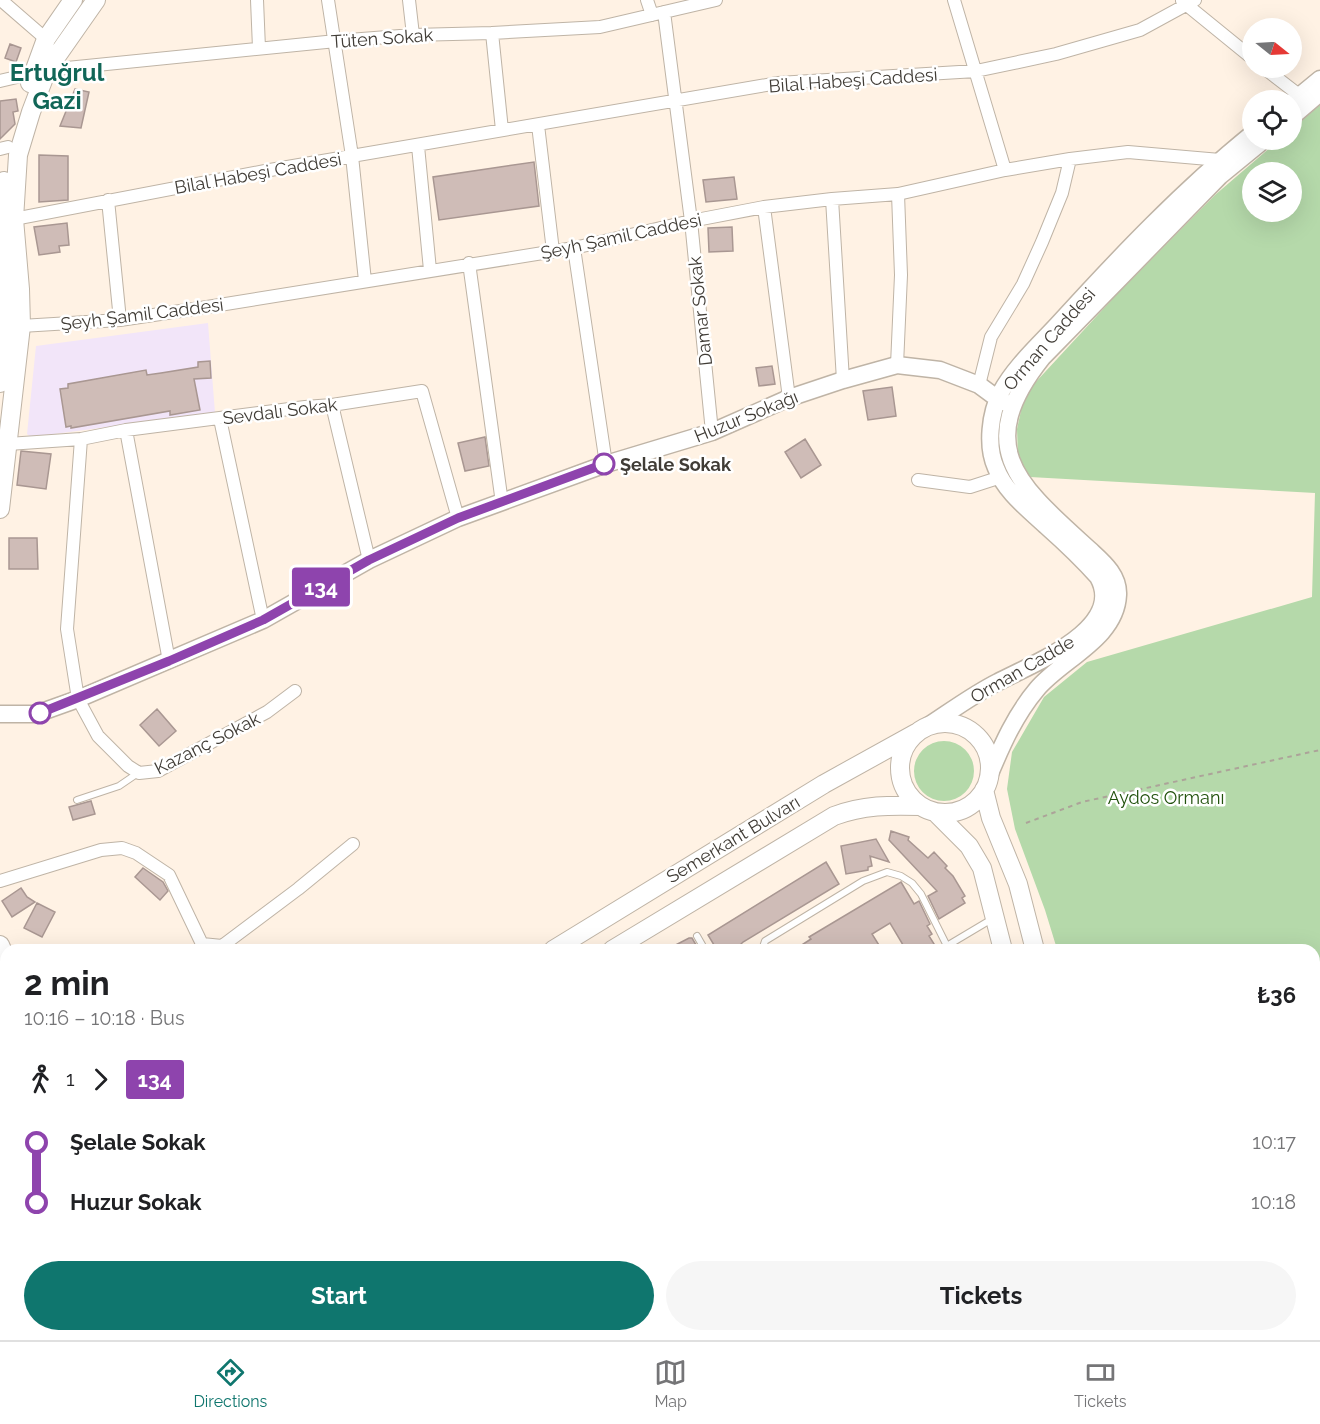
<!DOCTYPE html>
<meta charset="utf-8">
<style>
body{margin:0;font-family:Raleway,sans-serif;background:#f6f6f6;color:#202124;height:100vh;display:flex;flex-direction:column;font-size:22px;white-space:nowrap}
*{box-sizing:border-box;margin:0}
p{font-size:20px;color:#757577}
.icon{flex:none;width:33px;height:33px;fill:none;stroke:currentColor;stroke-width:2;stroke-linecap:round;stroke-linejoin:round}
.map{position:relative;flex:1;overflow:hidden}
.panel{position:absolute;left:0px;top:944px;width:1320px;height:398px;display:flex;flex-direction:column;background:#fff;border-radius:18px 18px 0 0;box-shadow:0 6px 24px #0002}
.panel>*{flex:none}
.badge{padding:0 12px;border-radius:4px;font-size:21px;line-height:39px}
.needle{width:39px;rotate:108deg}
.tools{position:absolute;left:1242px;top:18px;display:grid;gap:12px}
.tools a{display:grid;place-items:center;width:60px;height:60px;border-radius:50%;background:#fff;box-shadow:0 6px 24px #0002;font-size:30px}
.map>.badge{position:absolute;translate:-50% -50%;box-shadow:0 0 0 3px #fff}
.legs{display:flex;align-items:center;gap:9px;height:66px;padding:0 24px;font-size:20px}
.legs p{margin-inline-start:auto}
.overview{display:flex;align-items:center;justify-content:space-between;height:102px;padding:0 24px}
h1{font-size:33px;font-weight:700;line-height:45px}
.primary-button{display:flex;gap:12px;margin-top:auto;padding:12px 24px}
.primary-button a{flex:1;height:69px;border-radius:36px;background:#0f766e;color:#fff;font-size:24px;font-weight:700;line-height:69px;text-align:center}
.primary-button a+a{background:#f6f6f6;color:#202124}
ul{padding:0 24px;list-style:none}
li{display:flex;align-items:center;gap:21px;height:60px;font-size:22px}
li i{display:grid;place-items:center;width:9px;height:100%;margin:0 8px;background:currentColor}
li i::after{content:'';width:15px;height:15px;margin:-8px;border:4px solid;border-radius:50%;background:#fff}
li p{margin-inline-start:auto}
li:first-child i{background:linear-gradient(#0000 50%,currentColor 0)}
li:last-child i{background:linear-gradient(currentColor 50%,#0000 0)}
.dock{display:flex;justify-content:space-around;align-items:center;height:84px;border-top:2px solid #e0e0e0;background:#fff;font-size:16px;color:#757577}
.dock a{display:grid;justify-items:center;gap:3px}
.dock .selected{color:#0f766e}
.map>svg:first-child{display:block}
.education{fill:#f2e5f9}
.green{fill:#b5d9aa;fill-rule:evenodd}
.building{fill:#cfbcb7;stroke:#a99792;stroke-width:1.5}
.lines{fill:none;stroke-linecap:round;stroke-linejoin:round}
.lane-casing{stroke:#bfb4a6;stroke-width:8}
.street-casing{stroke:#bfb4a6;stroke-width:14}
.secondary-casing{stroke:#bfb4a6;stroke-width:19}
.primary-casing{stroke:#bfb4a6;stroke-width:20}
.path{stroke:#aca399;stroke-width:2;stroke-dasharray:4.5 4.5;stroke-linecap:butt}
.lane{stroke:#fff;stroke-width:6}
.street{stroke:#fff;stroke-width:12}
.secondary{stroke:#fff;stroke-width:16}
.primary{stroke:#fff;stroke-width:18}
.line-1-casing{stroke:#fff;stroke-width:14}
.line-1{stroke:#8e44ad;stroke-width:9}
.stop-1-dot{fill:#fff;stroke:#8e44ad;stroke-width:3}
.labels{text-anchor:middle;dominant-baseline:central;stroke-width:5;stroke-linejoin:round;paint-order:stroke}
.street-label{font-size:18px;fill:#403c36;stroke:#fff}
.stop-label{font-size:18px;font-weight:bold;fill:#403c36;stroke:#fff;text-anchor:start}
.park-label{font-size:18px;fill:#21510c;stroke:#fff}
.district-label{font-size:24px;font-weight:bold;fill:#116657;stroke:#fff}
</style>
<div class="map">
<svg width="1320" height="1340" viewBox="0 0 1320 1340">
<rect width="100%" height="100%" fill="#fff2e4"/>
<path class="education" d="M 208,323 L 215,413 L 31,437 L 27,434 L 36,346 Z"/>
<path class="green" d="M 1320,105 L 1320,1340 L 1135,1340 L 1134,1335 L 1314,1335 L 1314,950 L 1057,949 L 1045,910 L 1015,829 L 1007,789 L 1012,752 L 1044,697 L 1087,662 L 1312,597 L 1315,493 L 1030,477 L 1018,459 L 1017,429 L 1022,406 L 1033,385 L 1118,293 L 1215,195 L 1279,140 L 1292,140 L 1292,129 ZM 1252,172 L 1292,172 L 1292,212 L 1252,212 Z
M914 771a30 30 0 1 1 60 0a30 30 0 1 1-60 0Z
M 40,1335 L 426,1335 L 425,1340 L 31,1340 Z"/>
<path class="building" d="M 10,44 L 21,48 L 16,62 L 5,58 Z
M 75,89 L 89,92 L 81,128 L 60,126 Z
M 16,99 L 18,111 L 13,112 L 15,124 L 0,139 L 0,101 Z
M 39,155 L 68,156 L 68,200 L 39,202 Z
M 534,162 L 539,206 L 439,220 L 433,177 Z
M 734,177 L 737,199 L 706,202 L 703,180 Z
M 67,223 L 69,245 L 59,246 L 60,252 L 39,255 L 34,227 Z
M 732,227 L 733,251 L 709,252 L 708,228 Z
M 210,361 L 211,378 L 194,379 L 200,410 L 170,415 L 170,411 L 71,428 L 71,426 L 66,427 L 60,389 L 68,388 L 68,384 L 146,370 L 147,375 L 161,373 L 198,367 L 198,362 Z
M 772,366 L 775,384 L 759,386 L 756,368 Z
M 892,387 L 896,416 L 868,420 L 863,391 Z
M 485,437 L 489,466 L 465,471 L 458,443 Z
M 805,439 L 821,465 L 801,478 L 785,452 Z
M 21,451 L 51,454 L 46,489 L 17,485 Z
M 9,538 L 37,538 L 38,569 L 9,569 Z
M 157,709 L 176,731 L 159,746 L 140,725 Z
M 91,801 L 95,814 L 73,820 L 69,807 Z
M 891,831 L 909,837 L 908,840 L 928,858 L 934,852 L 947,866 L 945,868 L 953,876 L 965,896 L 962,898 L 965,903 L 939,919 L 928,896 L 937,891 L 889,840 Z
M 876,839 L 889,862 L 870,856 L 872,866 L 868,867 L 868,870 L 846,874 L 841,846 Z
M 826,862 L 839,884 L 743,942 L 740,945 L 743,950 L 717,950 L 708,935 Z
M 143,868 L 163,882 L 168,891 L 160,900 L 135,877 Z
M 901,882 L 914,904 L 919,901 L 930,924 L 927,926 L 932,934 L 929,936 L 936,947 L 935,950 L 906,950 L 890,923 L 872,934 L 882,950 L 794,950 L 811,939 L 809,937 Z
M 21,888 L 27,897 L 35,902 L 12,917 L 2,901 Z
M 37,903 L 55,912 L 42,937 L 24,928 Z
M 689,938 L 692,938 L 699,950 L 666,950 Z"/>
<g class="lines">
<defs>
<path id="lane" d="M 77,800 L 119,786 L 138,773
M 697,936 L 705,950
M 762,950 L 765,941 L 863,881 L 887,872 L 901,876 L 912,883 L 921,894 L 947,946
M 940,950 L 992,919"/>
<path id="street" d="M 1,0 L 46,39
M 257,0 L 259,48
M 328,0 L 352,156 L 365,281
M 409,0 L 413,35
M 647,0 L 652,15
M 954,0 L 1005,170
M 1182,1 L 1252,58
M 664,12 L 691,221 L 712,432
M 492,33 L 502,130
M 1264,68 L 1299,95
M 0,81 L 47,70 L 336,41 L 413,35 L 492,33 L 600,27 L 716,0
M 538,125 L 553,251
M 418,146 L 430,270
M 0,149 L 8,147
M 832,199 L 843,380
M 108,200 L 120,320
M 764,207 L 789,398
M 10,222 L 14,219 L 270,170 L 778,83 L 976,71 L 1056,54 L 1140,30 L 1195,0
M 574,248 L 606,464
M 469,263 L 502,503
M 21,326 L 120,320 L 207,307 L 574,248 L 691,221 L 764,207 L 832,199 L 898,194 L 1005,170 L 1070,159 L 1128,152 L 1220,160
M 897,365 L 901,275 L 898,194
M 979,385 L 991,337 L 1023,284 L 1042,242 L 1062,193 L 1070,159
M 332,405 L 369,560
M 220,419 L 263,620
M 126,430 L 169,661
M 81,439 L 67,629 L 78,699 L 98,736 L 128,766 L 139,773 L 158,771 L 267,712 L 295,691
M 8,444 L 81,439 L 126,430 L 305,407 L 332,405 L 422,391 L 458,518
M 918,480 L 970,487 L 1001,477
M 0,881 L 101,850 L 122,848 L 136,853 L 169,875 L 202,944 L 222,946 L 298,889 L 353,844"/>
<path id="secondary" d="M 1292,102 L 1320,79
M 1292,117 L 1320,93
M 0,714 L 36,714 L 78,699 L 263,620 L 369,560 L 458,518 L 606,464 L 712,432 L 789,398 L 843,380 L 897,365 L 940,370 L 979,385 L 998,399 L 1013,406
M 928,726 C 951,711 974,694 998,682 C 1032,664 1127,628 1098,577 C 1082,559 1064,542 1046,526 C 1028,509 1005,492 996,468 C 986,446 990,413 1001,392 C 1015,366 1040,344 1060,322 C 1120,256 1183,190 1252,134
M 989,776 C 1002,745 1015,715 1037,689 C 1062,659 1116,639 1118,595 C 1119,575 1103,562 1090,550 C 1021,487 970,449 1042,358 L 1220,176 L 1264,140
M 509,1335 L 514,1340
M 536,1335 L 541,1340"/>
<path id="primary" d="M 30,83 L 46,39 L 73,0
M 0,226 L 4,181
M 0,233 L 8,290 L 9,322 L 0,383
M 0,509 L 21,326 L 20,289 L 14,219 L 18,155 L 31,112 L 47,70 L 96,0
M900 768a45 45 0 1 1 90 0a45 45 0 1 1-90 0Z
M 984,790 L 991,818 L 1018,884 L 1035,950
M 935,812 L 969,846 L 982,868 L 1003,950
M 0,945 L 6,959
M 553,950 L 824,784 L 916,733
M 612,950 L 834,816 C 863,805 890,805 921,806
M 0,1037 L 6,1069
M 0,1245 L 6,1235
M 0,1267 L 6,1263
M 0,1308 L 6,1303
M 0,1335 L 6,1331
M 1082,1335 L 1083,1340
M 1112,1335 L 1113,1340"/>
</defs>
<use href="#lane" class="lane-casing"/>
<use href="#street" class="street-casing"/>
<use href="#secondary" class="secondary-casing"/>
<use href="#primary" class="primary-casing"/>
<path class="path" d="M 1026,823 L 1082,802 L 1320,750"/>
<use href="#lane" class="lane"/>
<use href="#street" class="street"/>
<use href="#secondary" class="secondary"/>
<use href="#primary" class="primary"/>
</g>
<g class="lines">
<defs>
<path id="line-1" d="M 40,713 L 169,661 L 263,620 L 369,560 L 458,518 L 604,464"/>
</defs>
<use href="#line-1" class="line-1-casing"/>
<use href="#line-1" class="line-1"/>
</g>
<g class="stop-1-dot">
<circle cx="604" cy="464" r="10"/>
<circle cx="40" cy="713" r="10"/>
</g>
<g class="labels">
<g class="street-label">
<text transform="translate(382 38) rotate(-4)">Tüten Sokak</text>
<text transform="translate(853 80) rotate(-4)">Bilal Habeşi Caddesi</text>
<text transform="translate(258 173) rotate(-10)">Bilal Habeşi Caddesi</text>
<text transform="translate(621 236) rotate(-12)">Şeyh Şamil Caddesi</text>
<text transform="translate(700 311) rotate(-96)">Damar Sokak</text>
<text transform="translate(142 314) rotate(-7)">Şeyh Şamil Caddesi</text>
<text transform="translate(1049 339) rotate(-49)">Orman Caddesi</text>
<text transform="translate(280 411) rotate(-7)">Sevdalı Sokak</text>
<text transform="translate(746 416) rotate(-22)">Huzur Sokağı</text>
<text transform="translate(1022 669) rotate(-30)">Orman Cadde</text>
<text transform="translate(207 743) rotate(-27)">Kazanç Sokak</text>
<text transform="translate(733 839) rotate(-31)">Semerkant Bulvarı</text>
</g>
<g class="stop-label">
<text x="620" y="464">Şelale Sokak</text>
</g>
<g class="park-label">
<text x="1166" y="797">Aydos Ormanı</text>
</g>
<g class="district-label">
<text x="57" y="72">Ertuğrul<tspan x="57" dy="28">Gazi</tspan></text>
</g>
</g>
</svg>
<div class="tools">
<a><svg class="needle" viewBox="-14 -14 28 28"><path d="M0-13l5 13h-10z" fill="#e53935"/><path d="M0 13l5-13h-10z" fill="#757577"/></svg></a>
<a><svg class="icon" aria-label="locate" viewBox="0 0 24 24"><circle cx="12" cy="12" r="6"/><path d="M12 2v4M12 18v4M2 12h4M18 12h4"/></svg></a>
<a><svg class="icon" aria-label="layers" viewBox="0 0 24 24"><path d="M12 4l9 5-9 5-9-5zM3 14l9 5 9-5"/></svg></a>
</div>
<b class="badge" style="left:321px;top:587px;background:#8e44ad;color:#fff">134</b>
<section class="panel">
<div class="overview"><div><h1>2 min</h1><p>10:16 – 10:18 · Bus</p></div><b>₺36</b></div>
<div class="legs"><svg class="icon" aria-label="walk" viewBox="0 0 24 24"><circle cx="13" cy="4" r="2"/><path d="M13 8l-2 6 4 7M11 14l-3 7M7 12l3-4h3l4 4"/></svg>1<svg class="icon" aria-label="forward" viewBox="0 0 24 24"><path d="M9 5l7 7-7 7"/></svg><b class="badge" style="background:#8e44ad;color:#fff">134</b></div>
<ul>
<li><i style="color:#8e44ad"></i><b>Şelale Sokak</b><p>10:17</p></li>
<li><i style="color:#8e44ad"></i><b>Huzur Sokak</b><p>10:18</p></li>
</ul>
<div class="primary-button"><a>Start</a><a>Tickets</a></div>
</section>
</div>
<nav class="dock">
<a class="selected"><svg class="icon" aria-label="directions" viewBox="0 0 24 24"><path d="M12 3l9 9-9 9-9-9zM9 14v-3h6M13 9l2 2-2 2"/></svg>Directions</a>
<a><svg class="icon" aria-label="map" viewBox="0 0 24 24"><path d="M3 6l6-2 6 2 6-2v14l-6 2-6-2-6 2zM9 4v14M15 6v14"/></svg>Map</a>
<a><svg class="icon" aria-label="tickets" viewBox="0 0 24 24"><path d="M3 7h18v10H3zM15 7v10"/></svg>Tickets</a>
</nav>
